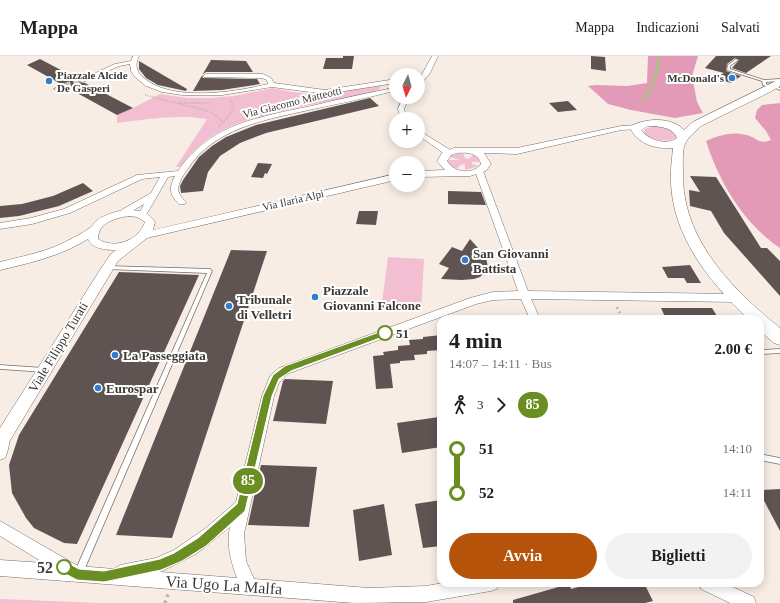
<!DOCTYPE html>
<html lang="it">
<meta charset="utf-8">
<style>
body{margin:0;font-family:Georgia,serif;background:#f2f2f2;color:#202124;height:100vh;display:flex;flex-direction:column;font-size:15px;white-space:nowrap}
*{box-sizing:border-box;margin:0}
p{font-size:13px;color:#757577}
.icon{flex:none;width:22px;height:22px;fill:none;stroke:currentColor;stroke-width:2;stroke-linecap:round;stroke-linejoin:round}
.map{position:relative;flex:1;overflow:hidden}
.drawer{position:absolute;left:437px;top:259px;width:327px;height:272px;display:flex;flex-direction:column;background:#fff;border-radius:12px;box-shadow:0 2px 10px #0003}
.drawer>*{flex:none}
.badge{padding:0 8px;border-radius:13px;font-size:14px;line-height:26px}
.needle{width:26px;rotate:185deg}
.fabs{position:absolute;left:389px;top:12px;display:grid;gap:8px}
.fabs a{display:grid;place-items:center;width:36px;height:36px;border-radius:50%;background:#fff;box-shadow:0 2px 10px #0003;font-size:20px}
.map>.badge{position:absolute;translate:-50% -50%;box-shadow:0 0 0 2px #fff}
.legs{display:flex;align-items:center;gap:6px;height:44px;padding:0 12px;font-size:13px}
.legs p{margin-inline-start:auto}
.head{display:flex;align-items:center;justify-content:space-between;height:68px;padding:0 12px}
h1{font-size:22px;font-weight:700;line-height:30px}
.cta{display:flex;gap:8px;margin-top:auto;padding:8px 12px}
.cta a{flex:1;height:46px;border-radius:24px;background:#b45309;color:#fff;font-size:16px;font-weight:700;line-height:46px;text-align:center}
.cta a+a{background:#f2f2f2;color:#202124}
ul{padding:0 12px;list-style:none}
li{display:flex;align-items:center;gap:14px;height:44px;font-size:15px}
li i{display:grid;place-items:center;width:6px;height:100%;margin:0 5px;background:currentColor}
li i::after{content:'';width:10px;height:10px;margin:-5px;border:3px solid;border-radius:50%;background:#fff}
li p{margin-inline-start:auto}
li:first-child i{background:linear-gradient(#0000 50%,currentColor 0)}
li:last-child i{background:linear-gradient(currentColor 50%,#0000 0)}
header{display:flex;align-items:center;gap:24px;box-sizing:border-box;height:56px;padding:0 20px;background:#fff;border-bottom:1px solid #e0e0e0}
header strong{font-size:19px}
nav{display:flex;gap:22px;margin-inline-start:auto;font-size:14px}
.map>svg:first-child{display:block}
.green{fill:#f2bed2}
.forest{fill:#e29ab7}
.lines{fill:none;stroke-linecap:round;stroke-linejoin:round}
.stream{stroke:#a6c483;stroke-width:2.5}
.building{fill:#605453}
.minor-tunnel{stroke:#d2c9c2;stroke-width:6;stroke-dasharray:6 3;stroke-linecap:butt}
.service-casing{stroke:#786f68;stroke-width:1.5}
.minor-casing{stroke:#786f68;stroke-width:1}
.tertiary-casing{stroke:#786f68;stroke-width:1}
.primary-casing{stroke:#786f68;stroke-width:1}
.path-far2{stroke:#b9b1ab;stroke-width:1.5;stroke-dasharray:1 1.5;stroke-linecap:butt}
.path-far1{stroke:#b9b1ab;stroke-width:2.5;stroke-dasharray:2 3;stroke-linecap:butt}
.path{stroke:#b9b1ab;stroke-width:3.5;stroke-dasharray:2.5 4;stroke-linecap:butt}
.service{fill:#fff;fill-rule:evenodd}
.minor{fill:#fff;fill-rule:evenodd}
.tertiary{fill:#fff;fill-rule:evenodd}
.primary{fill:#fff;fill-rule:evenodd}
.line-1{fill:#6b8e23;stroke:#fff}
.poi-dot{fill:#317dcd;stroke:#fff;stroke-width:1.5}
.stop-1-dot{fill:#fff;stroke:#6b8e23;stroke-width:2}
.labels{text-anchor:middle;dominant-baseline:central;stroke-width:4;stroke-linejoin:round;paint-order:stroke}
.far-poi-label{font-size:11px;font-weight:bold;fill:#3c3835;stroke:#fff;text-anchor:start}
.far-street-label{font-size:11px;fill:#3c3835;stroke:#fff}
.poi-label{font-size:13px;font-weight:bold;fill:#3c3835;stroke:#fff;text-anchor:start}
.stop-label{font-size:13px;font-weight:bold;fill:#3c3835;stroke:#fff;text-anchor:start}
.street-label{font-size:13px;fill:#3c3835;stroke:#fff}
.near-stop-label{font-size:16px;font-weight:bold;fill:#3c3835;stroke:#fff;text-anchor:end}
.near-street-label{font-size:16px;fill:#3c3835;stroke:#fff}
</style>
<header>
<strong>Mappa</strong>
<nav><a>Mappa</a><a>Indicazioni</a><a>Salvati</a></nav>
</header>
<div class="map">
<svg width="780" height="547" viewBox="0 0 780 547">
<rect width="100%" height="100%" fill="#f7ede5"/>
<path class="green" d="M 379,29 L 381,31 L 380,33 L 373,36 C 350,41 327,46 304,50 C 260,60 207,69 182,111 L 176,111 L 207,63 C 177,58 147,63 117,67 L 117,59 L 133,52 L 160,38 L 187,42 L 210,42 L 234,40 L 273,32 L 292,36 L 318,39 Z
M 655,70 C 664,71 671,72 676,80 L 675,82 C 666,87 653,84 645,78 L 644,73 Z
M 463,97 L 465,102 L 468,103 L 473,99 L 478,102 L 480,106 L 472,106 L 472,108 L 479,110 L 465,114 L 465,109 L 462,108 L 456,113 L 448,107 L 448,104 L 460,104 L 450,101 L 451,99 Z
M 388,201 L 424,203 L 421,256 L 381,254 Z
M 0,543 L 100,547 L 0,547 Z"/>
<path class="forest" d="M 648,0 L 698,0 L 692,20 L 697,46 L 703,57 L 675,62 L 631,54 L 608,48 L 588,30 L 596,29 L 627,30 L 647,27 Z
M 780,47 L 780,192 C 744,168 719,126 706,85 C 719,79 733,75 747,79 C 757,82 759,89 771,84 L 766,75 L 755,62 L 757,54 L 762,49 Z"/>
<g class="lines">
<path class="stream" d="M 644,44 C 654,30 659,17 658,0"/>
</g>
<path class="building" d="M 343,0 L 354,0 L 352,13 L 323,13 L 326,2 L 343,2 Z
M 591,0 L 605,1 L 606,15 L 591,13 Z
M 716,0 L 771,0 L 746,17 L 732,12 L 739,4 L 735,2 L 727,8 L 726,15 L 741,20 L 731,27 L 715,22 L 724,17 L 705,12 Z
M 40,3 L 78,23 L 77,25 L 78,26 L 85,27 L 133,52 L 117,59 L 68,32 L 68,28 L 64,27 L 61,28 L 27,9 Z
M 211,4 L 246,5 L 253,16 L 206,16 L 202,19 L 203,22 L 257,23 L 260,28 L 222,34 L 193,35 Z
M 139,5 L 187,33 L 186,35 L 158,29 L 146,22 L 139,13 Z
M 370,42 L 379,50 L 266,77 L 240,87 L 220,100 L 208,116 L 203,135 L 181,137 L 180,130 L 183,124 L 199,101 L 212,90 L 226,81 L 256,69 Z
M 568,45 L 577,54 L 558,56 L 549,47 Z
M 258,107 L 272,108 L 267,118 L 265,117 L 263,122 L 251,121 Z
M 690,120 L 716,121 L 761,192 L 767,192 L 780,205 L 780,240 L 724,177 L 711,155 L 690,150 L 689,134 L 700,136 Z
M 83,127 L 93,135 L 59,150 L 19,160 L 0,162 L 0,150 L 22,148 L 53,140 Z
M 448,135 L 481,136 L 486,149 L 448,148 Z
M 359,155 L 378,155 L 376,169 L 356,168 Z
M 470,183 L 486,201 L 488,212 L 486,215 L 480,221 L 474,223 L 462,224 L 441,223 L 449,212 L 439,208 L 452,191 L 462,195 Z
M 231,194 L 267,195 L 172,482 L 116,479 Z
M 690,209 L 701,227 L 687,227 L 684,222 L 668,222 L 662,211 Z
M 119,216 L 199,219 L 77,488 L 64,487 L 34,472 L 26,462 L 12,437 L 9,409 L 19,379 Z
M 661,252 L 712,252 L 719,263 L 666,263 Z
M 441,279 L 441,294 L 427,295 L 427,298 L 414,299 L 415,304 L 400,305 L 400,307 L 390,308 L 393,332 L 376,333 L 373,300 L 384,299 L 383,296 L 398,294 L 398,290 L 410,289 L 409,284 L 423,283 L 423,281 Z
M 285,323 L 333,325 L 326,368 L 273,365 L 283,325 Z
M 439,361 L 441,368 L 441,391 L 402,397 L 397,367 Z
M 261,409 L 317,411 L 309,471 L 248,469 Z
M 780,433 L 780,475 L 760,437 L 760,434 Z
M 441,444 L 441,490 L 423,492 L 415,448 Z
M 384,448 L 392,499 L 359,505 L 353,454 Z
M 594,527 L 644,527 L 653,545 L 645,547 L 513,547 L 513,544 L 569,528 L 571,533 Z"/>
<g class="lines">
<path class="minor-tunnel" d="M 65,30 L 81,25"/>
<defs>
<path id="service" d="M 736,3 L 738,4 L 730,10 L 730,13 L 764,24 L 780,23 L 780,25 L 766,26 L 766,28 L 772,31 L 773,32 L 771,33 L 763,29 L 762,25 L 727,14 L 728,9 Z
M 774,29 L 780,32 L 780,34 L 773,31 L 772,30 Z
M 108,210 L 210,213 L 212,215 L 82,519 L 79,520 L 76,519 L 75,516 L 76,513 L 207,217 L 106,213 L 106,211 Z
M 780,293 L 780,297 L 760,298 L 760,294 Z
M 0,309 L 44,312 L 46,312 L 47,314 L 46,316 L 44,316 L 1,313 L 0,313 Z
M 760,398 L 780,402 L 780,408 L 760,404 Z"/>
<path id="minor" d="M 133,0 L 139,0 C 134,10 137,17 145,23 C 174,46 235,36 268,28 L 267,24 L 262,22 L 204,21 L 204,19 L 206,18 L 263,18 L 271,22 L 274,27 L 325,34 L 396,23 L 396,27 L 325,38 L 272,31 L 222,39 L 182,39 L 162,36 L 146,30 L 135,21 L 131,15 L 130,8 L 119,10 L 83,26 L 78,25 L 115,8 L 131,5 Z
M 432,0 L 438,0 L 430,17 L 420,29 L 418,30 C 418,23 428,8 432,0 Z
M 65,28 L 67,29 L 67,31 L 57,35 L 54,33 Z
M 388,33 L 390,34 L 390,36 C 363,43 336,48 309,54 C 264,64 214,72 187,114 C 182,121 175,131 180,139 C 182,142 184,144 186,146 L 185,148 L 179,148 C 169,139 169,131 175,120 L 168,121 L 145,161 L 142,162 L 138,159 L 144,148 L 124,160 L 118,160 L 117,158 L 118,156 L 151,137 L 160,121 L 142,123 L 70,157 L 32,168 L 0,173 L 0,167 L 31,162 L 64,153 L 137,119 L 178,115 C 210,68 259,61 311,50 C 336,44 362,38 388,33 Z
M 403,41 L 409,41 L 404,53 L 407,63 L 401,63 L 398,53 Z
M 418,74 L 452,95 L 452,99 L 446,99 L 418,79 Z
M 476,113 L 482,113 L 483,115 L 528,235 L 735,238 L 739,239 L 740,242 L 739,245 L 735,246 L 531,243 L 540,263 L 530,263 L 521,243 L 493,244 L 476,248 L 287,318 L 279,327 L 274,340 L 244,478 L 246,505 L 254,523 L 369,532 L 426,530 L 443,527 L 499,527 L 497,533 L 491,535 L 426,546 L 354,547 L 0,520 L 0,504 L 44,507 L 0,480 L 0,465 L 78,510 L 114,513 L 120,509 L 156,502 L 174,494 L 206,472 L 236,446 L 262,340 L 270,320 L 279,312 L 470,242 L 493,236 L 518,235 L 475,115 ZM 230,471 C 226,488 231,506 237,522 L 160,516 L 196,498 Z
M 3,376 L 8,378 C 11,385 8,395 5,402 L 0,404 L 0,377 Z
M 699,527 L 724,527 L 754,541 L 756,547 L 730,547 L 701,533 Z"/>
<path id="tertiary" d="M 637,69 L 640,69 L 641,71 L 640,73 L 621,74 L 517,98 L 484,97 L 491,108 L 486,115 L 470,120 L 418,121 L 418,115 L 445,114 L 437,105 L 442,97 L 454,92 L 517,92 L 621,70 ZM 457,97 C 467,96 479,97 481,108 C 473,119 454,117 447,105 L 451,99 Z
M 396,118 L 396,124 L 147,182 L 118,205 L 6,391 L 0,393 L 0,372 L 100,214 L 110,199 L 116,194 C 106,194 92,193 88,183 C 61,200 30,207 0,214 L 0,206 C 20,201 40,197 59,189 C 69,184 82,178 91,171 C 95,167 97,163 102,161 C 119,153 144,149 155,166 L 153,174 ZM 129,160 L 137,161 L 145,166 C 139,184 115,194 98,183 C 98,166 116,162 129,160 Z"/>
<path id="primary" d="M 780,23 L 780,30 L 770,36 L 701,70 C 696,75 687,82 685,88 C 682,95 683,108 683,115 C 681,183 732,233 780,272 L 780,289 L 774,287 L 760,275 L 760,263 L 748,263 C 710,226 674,183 671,128 C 670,116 672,104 673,92 C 656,93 640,89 631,74 L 633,69 C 648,62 672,61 684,74 L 693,66 ZM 648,70 C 658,70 673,71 677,82 C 667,90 648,84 641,74 Z"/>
</defs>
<use href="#service" class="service-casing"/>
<use href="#minor" class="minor-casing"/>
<use href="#tertiary" class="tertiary-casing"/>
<use href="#primary" class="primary-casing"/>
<path class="path-far2" d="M 145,39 L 177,47 L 210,47
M 180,48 C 195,52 213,53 223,66
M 219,70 L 228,61 L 234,51 L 230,43"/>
<path class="path-far1" d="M 617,251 L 620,257"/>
<path class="path" d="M 165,547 L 168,538"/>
<use href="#service" class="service"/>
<use href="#minor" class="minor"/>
<use href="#tertiary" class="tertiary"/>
<use href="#primary" class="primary"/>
</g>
<path class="line-1" d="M 385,274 L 389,277 L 388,279 L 291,315 L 279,323 L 272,340 L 245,455 L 206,490 L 182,505 L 161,514 L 104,526 L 77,524 L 60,515 L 59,511 L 60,507 L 64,505 L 79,513 L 104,515 L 160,503 L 174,497 L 198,482 L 237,448 L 263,340 L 273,319 L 285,310 Z"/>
<g class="poi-dot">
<circle cx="732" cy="22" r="4"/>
<circle cx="49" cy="25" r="4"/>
<circle cx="465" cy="204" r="4"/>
<circle cx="315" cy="241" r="4"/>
<circle cx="229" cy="250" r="4"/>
<circle cx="115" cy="299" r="4"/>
<circle cx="98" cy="332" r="4"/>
</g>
<g class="stop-1-dot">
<circle cx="385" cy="277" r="7"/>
<circle cx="64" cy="511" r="7"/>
</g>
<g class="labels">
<g class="far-poi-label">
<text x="57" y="19">Piazzale Alcide<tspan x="57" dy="13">De Gasperi</tspan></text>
<text x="724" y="22" text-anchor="end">McDonald's</text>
</g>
<g class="far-street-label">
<text transform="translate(292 46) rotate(-14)">Via Giacomo Matteotti</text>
<text transform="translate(293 144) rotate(-13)">Via Ilaria Alpi</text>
</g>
<g class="poi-label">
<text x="473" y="197">San Giovanni<tspan x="473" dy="15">Battista</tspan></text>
<text x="323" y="234">Piazzale<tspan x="323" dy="15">Giovanni Falcone</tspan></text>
<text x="237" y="243">Tribunale<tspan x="237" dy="15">di Velletri</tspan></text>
<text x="123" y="299">La Passeggiata</text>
<text x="106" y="332">Eurospar</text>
</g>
<g class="stop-label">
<text x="396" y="277">51</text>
</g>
<g class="street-label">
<text transform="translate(58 291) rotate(-59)">Viale Filippo Turati</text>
</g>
<g class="near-stop-label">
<text x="53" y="511">52</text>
</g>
<g class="near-street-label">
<text transform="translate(224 529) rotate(4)">Via Ugo La Malfa</text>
</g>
</g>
</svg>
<div class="fabs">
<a><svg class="needle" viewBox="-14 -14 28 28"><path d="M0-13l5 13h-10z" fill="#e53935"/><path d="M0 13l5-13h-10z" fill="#757577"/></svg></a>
<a>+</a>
<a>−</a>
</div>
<b class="badge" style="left:248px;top:425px;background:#6b8e23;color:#fff">85</b>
<section class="drawer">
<div class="head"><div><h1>4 min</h1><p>14:07 – 14:11 · Bus</p></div><b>2.00 €</b></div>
<div class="legs"><svg class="icon" aria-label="walk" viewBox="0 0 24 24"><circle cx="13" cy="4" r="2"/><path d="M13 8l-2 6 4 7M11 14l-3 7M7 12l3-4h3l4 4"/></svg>3<svg class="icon" aria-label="forward" viewBox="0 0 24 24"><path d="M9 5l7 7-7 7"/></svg><b class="badge" style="background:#6b8e23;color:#fff">85</b></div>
<ul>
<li><i style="color:#6b8e23"></i><b>51</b><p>14:10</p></li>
<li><i style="color:#6b8e23"></i><b>52</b><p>14:11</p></li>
</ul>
<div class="cta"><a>Avvia</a><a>Biglietti</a></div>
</section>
</div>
